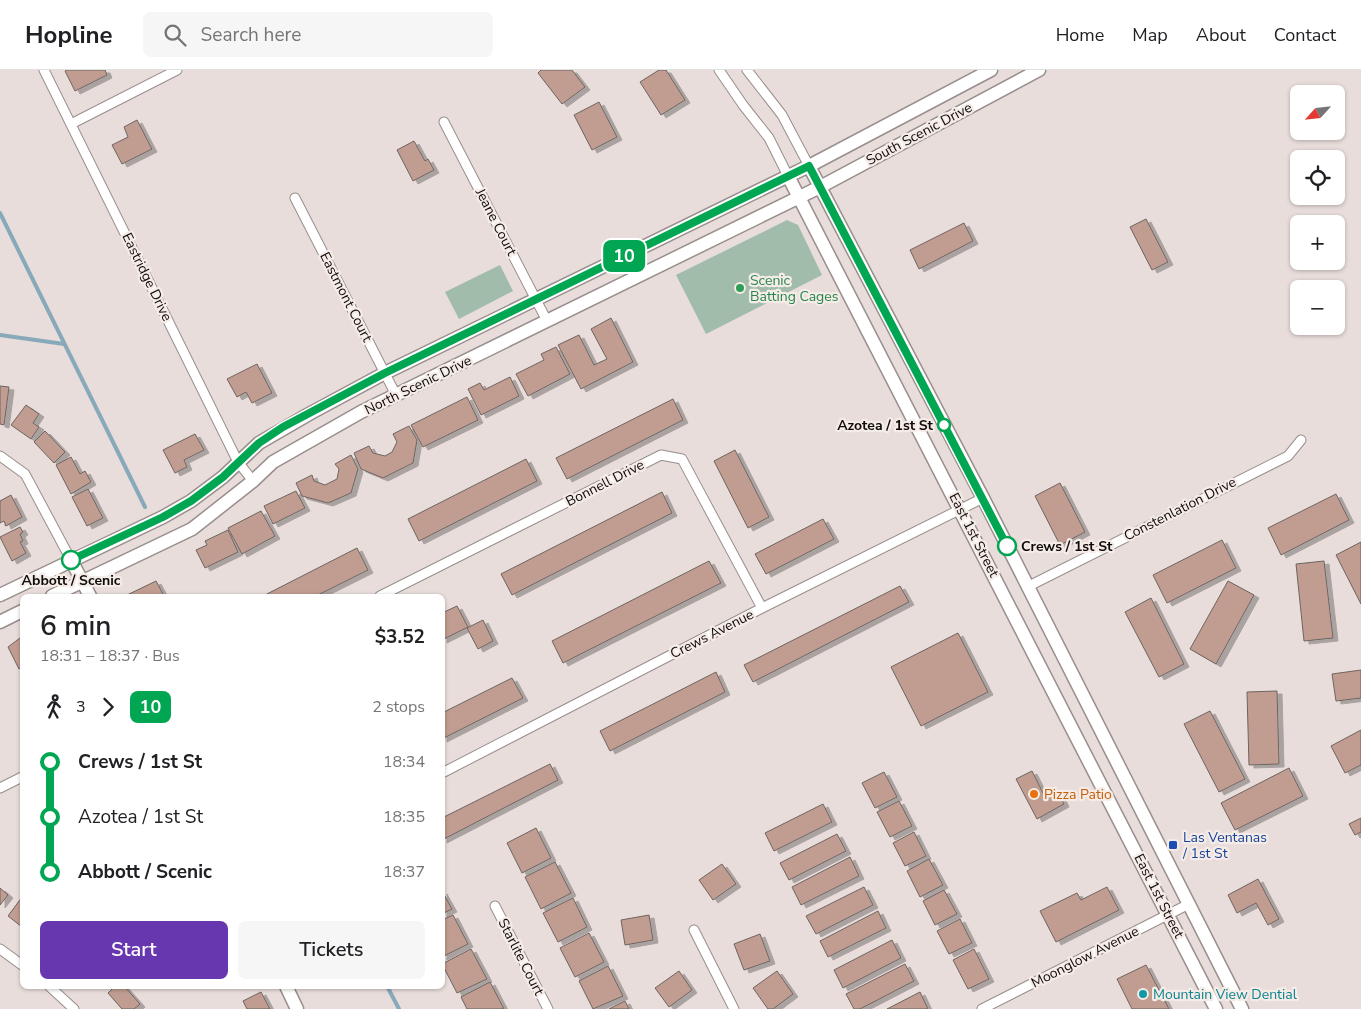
<!DOCTYPE html>
<meta charset="utf-8">
<style>
body{margin:0;font-family:"Nunito Sans",sans-serif;background:#f6f6f6;color:#202124;height:100vh;display:flex;flex-direction:column;font-size:19px;white-space:nowrap}
*{box-sizing:border-box;margin:0}
p{font-size:16px;color:#757577}
.icon{flex:none;width:28px;height:28px;fill:none;stroke:currentColor;stroke-width:2;stroke-linecap:round;stroke-linejoin:round}
.map{position:relative;flex:1;overflow:hidden}
.side{position:absolute;left:20px;top:524px;width:425px;height:395px;display:flex;flex-direction:column;background:#fff;border-radius:8px;box-shadow:0 1px 4px #0004}
.side>*{flex:none}
.badge{padding:0 10px;border-radius:8px;font-size:18px;line-height:32px}
.needle{width:32px;rotate:243deg}
.tools{position:absolute;left:1290px;top:15px;display:grid;gap:10px}
.tools a{display:grid;place-items:center;width:55px;height:55px;border-radius:8px;background:#fff;box-shadow:0 1px 4px #0004;font-size:25px}
.map>.badge{position:absolute;translate:-50% -50%;box-shadow:0 0 0 2px #fff}
.legs{display:flex;align-items:center;gap:8px;height:55px;padding:0 20px;font-size:16px}
.legs p{margin-inline-start:auto}
.overview{display:flex;align-items:center;justify-content:space-between;height:85px;padding:0 20px}
h1{font-size:28px;font-weight:600;line-height:38px}
.button{display:flex;gap:10px;margin-top:auto;padding:10px 20px}
.button a{flex:1;height:58px;border-radius:8px;background:#6637af;color:#fff;font-size:20px;font-weight:600;line-height:58px;text-align:center}
.button a+a{background:#f6f6f6;color:#202124}
ul{padding:0 20px;list-style:none}
li{display:flex;align-items:center;gap:18px;height:55px;font-size:19px}
li i{display:grid;place-items:center;width:8px;height:100%;margin:0 6px;background:currentColor}
li i::after{content:'';width:12px;height:12px;margin:-6px;border:4px solid;border-radius:50%;background:#fff}
li p{margin-inline-start:auto}
li:first-child i{background:linear-gradient(#0000 50%,currentColor 0)}
li:last-child i{background:linear-gradient(currentColor 50%,#0000 0)}
header{display:flex;align-items:center;gap:30px;box-sizing:border-box;height:70px;padding:0 25px;background:#fff;border-bottom:1px solid #e0e0e0}
header strong{font-size:24px}
nav{display:flex;gap:28px;margin-inline-start:auto;font-size:18px}
.search{width:350px;height:45px;background:#f6f6f6;display:flex;align-items:center;gap:12px;box-sizing:border-box;padding:0 18px;border-radius:8px;color:#757577;font-size:19px}
.map>svg:first-child{display:block}
.green{fill:#a1bcaa}
.lines{fill:none;stroke-linecap:round;stroke-linejoin:round}
.stream{stroke:#87a9ba;stroke-width:4}
.building{fill:#c09d90;stroke:#6d6461;filter:url(#shadow)}
.street-casing{stroke:#988e8b;stroke-width:11}
.secondary-casing{stroke:#988e8b;stroke-width:15}
.street{stroke:#fff;stroke-width:9}
.secondary{stroke:#fff;stroke-width:12}
.line-1-casing{stroke:#fff;stroke-width:11}
.line-1{stroke:#00a651;stroke-width:8}
.leisure-dot{fill:#2e9e5b;stroke:#f5ebe7;stroke-width:2}
.stop-1-dot{fill:#fff;stroke:#00a651;stroke-width:2.5}
.food-dot{fill:#e8710a;stroke:#f5ebe7;stroke-width:2}
.transit-dot{fill:#1a4fb4;stroke:#f5ebe7;stroke-width:2}
.culture-dot{fill:#0f9aa8;stroke:#f5ebe7;stroke-width:2}
.labels{text-anchor:middle;dominant-baseline:central;stroke-width:4.5;stroke-linejoin:round;paint-order:stroke}
.street-label{font-size:14px;fill:#0e0b09;stroke:#f5ebe7}
.leisure-label{font-size:14px;fill:#27864d;stroke:#f5ebe7;text-anchor:start}
.stop-label{font-size:14px;font-weight:bold;fill:#0e0b09;stroke:#f5ebe7;text-anchor:end}
.food-label{font-size:14px;fill:#c56008;stroke:#f5ebe7;text-anchor:start}
.transit-label{font-size:14px;fill:#164399;stroke:#f5ebe7;text-anchor:start}
.culture-label{font-size:14px;fill:#0d838f;stroke:#f5ebe7;text-anchor:start}
</style>
<header>
<strong>Hopline</strong>
<div class="search"><svg class="icon" aria-label="search" viewBox="0 0 24 24"><circle cx="10" cy="10" r="6"/><path d="M15 15l6 6"/></svg>Search here</div>
<nav><a>Home</a><a>Map</a><a>About</a><a>Contact</a></nav>
</header>
<div class="map">
<svg width="1361" height="939" viewBox="0 0 1361 939">
<defs>
<filter id="shadow"><feDropShadow dx="5" dy="3" stdDeviation="0" flood-color="#0004"/></filter>
</defs>
<rect width="100%" height="100%" fill="#e8ddda"/>
<path class="green" d="M 787,150 L 798,155 L 822,205 L 706,264 L 676,205 Z
M 500,195 L 513,221 L 459,249 L 445,222 Z"/>
<g class="lines">
<path class="stream" d="M 0,143 L 145,437
M 0,265 L 64,274
M 387,916 L 399,939"/>
</g>
<path class="building" d="M 67,0 L 105,0 L 107,5 L 75,21 L 65,1 Z
M 541,0 L 572,0 L 585,17 L 562,34 L 538,3 Z
M 659,0 L 666,0 L 685,30 L 661,45 L 640,12 Z
M 599,32 L 617,67 L 592,80 L 574,45 Z
M 137,50 L 152,79 L 122,94 L 112,75 L 128,67 L 124,57 Z
M 414,71 L 425,91 L 428,89 L 434,100 L 413,111 L 397,80 Z
M 1146,149 L 1168,192 L 1152,200 L 1130,157 Z
M 964,153 L 973,171 L 919,199 L 910,180 Z
M 611,248 L 633,292 L 581,319 L 558,275 L 579,265 L 594,295 L 607,289 L 591,259 Z
M 556,277 L 570,304 L 528,326 L 516,304 L 544,290 L 541,284 Z
M 257,294 L 272,323 L 252,333 L 246,322 L 237,327 L 227,309 Z
M 510,307 L 519,326 L 481,345 L 468,319 L 480,313 L 484,320 Z
M 0,316 L 9,317 L 4,355 L 0,354 Z
M 467,327 L 478,350 L 423,377 L 411,355 Z
M 673,329 L 683,350 L 567,409 L 556,388 Z
M 26,335 L 39,344 L 33,353 L 39,357 L 31,369 L 11,355 Z
M 409,356 L 417,370 L 413,393 L 383,408 L 361,399 L 354,383 L 369,376 L 373,383 L 385,386 L 392,382 L 397,372 L 393,364 Z
M 45,361 L 65,382 L 54,393 L 34,372 Z
M 195,364 L 204,380 L 184,390 L 187,397 L 175,403 L 163,380 Z
M 735,380 L 769,447 L 748,458 L 714,391 Z
M 351,385 L 358,399 L 351,423 L 328,433 L 302,426 L 296,413 L 312,405 L 314,411 L 325,415 L 337,409 L 339,399 L 335,394 Z
M 71,387 L 80,404 L 85,401 L 91,412 L 71,424 L 56,395 Z
M 526,389 L 537,411 L 419,471 L 408,449 Z
M 1060,413 L 1085,462 L 1060,475 L 1035,426 Z
M 88,419 L 103,448 L 87,456 L 72,427 Z
M 296,421 L 305,438 L 273,454 L 264,436 Z
M 662,422 L 672,443 L 512,525 L 501,504 Z
M 1336,424 L 1349,450 L 1281,485 L 1268,458 Z
M 11,425 L 22,447 L 6,456 L 4,451 L 0,453 L 0,431 Z
M 261,441 L 275,466 L 242,484 L 228,458 Z
M 823,449 L 834,469 L 766,504 L 755,484 Z
M 20,457 L 23,462 L 20,464 L 23,471 L 20,472 L 26,483 L 12,491 L 0,467 Z
M 228,460 L 238,482 L 205,498 L 196,480 L 207,475 L 205,471 Z
M 1222,470 L 1236,498 L 1167,533 L 1153,505 Z
M 1361,472 L 1361,534 L 1336,485 Z
M 357,478 L 368,500 L 316,526 L 263,526 Z
M 709,491 L 721,513 L 563,593 L 552,571 Z
M 1324,491 L 1333,568 L 1304,571 L 1296,494 Z
M 156,511 L 163,524 L 159,526 L 125,526 Z
M 1228,511 L 1254,525 L 1216,594 L 1190,579 Z
M 900,516 L 909,532 L 753,612 L 744,595 Z
M 1151,528 L 1184,594 L 1159,607 L 1125,542 Z
M 457,536 L 468,557 L 442,570 L 442,543 Z
M 483,550 L 493,571 L 478,579 L 467,558 Z
M 958,563 L 988,622 L 921,656 L 891,597 Z
M 20,568 L 22,569 L 22,597 L 19,599 L 8,577 Z
M 1361,600 L 1361,628 L 1336,631 L 1332,604 Z
M 716,602 L 725,622 L 610,681 L 600,661 Z
M 512,608 L 523,628 L 442,669 L 442,643 Z
M 1277,621 L 1279,694 L 1249,695 L 1247,622 Z
M 1210,641 L 1245,709 L 1219,722 L 1184,654 Z
M 1361,660 L 1361,695 L 1345,703 L 1331,676 Z
M 550,694 L 558,710 L 442,770 L 442,748 Z
M 1289,698 L 1303,726 L 1235,760 L 1221,733 Z
M 1032,701 L 1045,727 L 1058,721 L 1064,734 L 1037,749 L 1016,709 Z
M 884,702 L 897,727 L 875,738 L 862,713 Z
M 899,731 L 912,756 L 890,767 L 877,742 Z
M 823,734 L 832,752 L 774,781 L 765,763 Z
M 1361,748 L 1361,762 L 1355,765 L 1349,754 Z
M 536,758 L 551,788 L 522,803 L 507,773 Z
M 914,762 L 926,786 L 905,796 L 893,773 Z
M 837,764 L 846,781 L 789,810 L 780,793 Z
M 850,787 L 859,806 L 801,835 L 792,817 Z
M 929,789 L 943,815 L 920,827 L 907,801 Z
M 555,792 L 571,823 L 541,839 L 525,807 Z
M 722,794 L 736,814 L 713,830 L 699,810 Z
M 1258,809 L 1279,849 L 1268,855 L 1256,833 L 1237,843 L 1228,825 Z
M 864,817 L 873,835 L 816,864 L 806,846 Z
M 1107,817 L 1119,840 L 1056,872 L 1040,841 L 1077,823 L 1081,830 Z
M 0,818 L 8,825 L 0,835 Z
M 944,820 L 957,844 L 935,855 L 923,831 Z
M 442,821 L 452,839 L 442,844 Z
M 22,827 L 22,857 L 8,846 Z
M 573,828 L 587,857 L 558,872 L 543,843 Z
M 878,841 L 886,858 L 828,887 L 820,871 Z
M 453,845 L 468,874 L 442,887 L 442,850 Z
M 649,845 L 653,870 L 625,875 L 621,850 Z
M 960,849 L 972,873 L 949,884 L 937,861 Z
M 589,863 L 604,892 L 575,907 L 560,878 Z
M 760,864 L 770,891 L 744,900 L 734,874 Z
M 892,870 L 901,888 L 843,918 L 834,900 Z
M 471,879 L 487,909 L 457,923 L 442,894 Z
M 974,879 L 989,909 L 968,919 L 953,890 Z
M 905,894 L 914,911 L 860,939 L 854,939 L 846,924 Z
M 1146,895 L 1169,939 L 1132,939 L 1117,909 Z
M 608,896 L 623,926 L 593,939 L 579,911 Z
M 679,901 L 692,920 L 669,937 L 655,918 Z
M 777,901 L 793,924 L 773,939 L 768,939 L 753,918 Z
M 490,912 L 504,939 L 467,939 L 461,927 Z
M 115,916 L 124,916 L 140,934 L 134,939 L 122,939 L 108,923 Z
M 261,922 L 270,939 L 247,939 L 243,931 Z
M 920,922 L 928,939 L 887,939 Z
M 625,931 L 629,939 L 609,939 Z"/>
<g class="lines">
<defs>
<path id="street" d="M 44,0 L 238,392 L 253,411
M 719,0 L 743,35 L 769,68 L 788,106
M 747,0 L 782,45 L 809,96
M 444,52 L 547,251
M 71,54 L 177,0
M 295,128 L 396,325
M 0,386 L 25,404 L 71,490
M 1027,517 L 1288,386 L 1301,370
M 380,526 L 661,385 L 682,389 L 762,538
M 442,703 L 762,538 L 983,428
M 0,718 L 22,707
M 495,836 L 548,939
M 694,860 L 734,939
M 0,879 L 22,895
M 49,916 L 74,939
M 982,939 L 1189,834"/>
<path id="secondary" d="M 809,96 L 983,428 L 1242,939
M 788,106 L 1216,939
M 71,490 L 90,526
M 0,525 L 163,447 L 191,431 L 223,407 L 259,373 L 309,344 L 385,303 L 809,96 L 991,0
M 52,526 L 192,459 L 253,411 L 273,392 L 361,342 L 820,117 L 1039,0
M 0,552 L 22,541
M 286,916 L 297,939"/>
</defs>
<use href="#street" class="street-casing"/>
<use href="#secondary" class="secondary-casing"/>
<use href="#street" class="street"/>
<use href="#secondary" class="secondary"/>
</g>
<g class="lines">
<defs>
<path id="line-1" d="M 71,490 L 163,447 L 191,431 L 223,407 L 259,373 L 283,357 L 385,303 L 809,96 L 1007,476"/>
</defs>
<use href="#line-1" class="line-1-casing"/>
<use href="#line-1" class="line-1"/>
</g>
<circle class="leisure-dot" cx="740" cy="218" r="5"/>
<g class="stop-1-dot">
<circle cx="944" cy="355" r="6"/>
<circle cx="1007" cy="476" r="9"/>
<circle cx="71" cy="490" r="9"/>
</g>
<circle class="food-dot" cx="1034" cy="724" r="5"/>
<rect class="transit-dot" x="1168" y="770" width="10" height="10" rx="2.5"/>
<circle class="culture-dot" cx="1143" cy="924" r="5"/>
<g class="labels">
<g class="street-label">
<text transform="translate(919 64) rotate(-28)">South Scenic Drive</text>
<text transform="translate(496 152) rotate(63)">Jeane Court</text>
<text transform="translate(147 207) rotate(64)">Eastridge Drive</text>
<text transform="translate(346 227) rotate(63)">Eastmont Court</text>
<text transform="translate(418 315) rotate(-26)">North Scenic Drive</text>
<text transform="translate(605 413) rotate(-27)">Bonnell Drive</text>
<text transform="translate(1180 439) rotate(-27)">Constenlation Drive</text>
<text transform="translate(974 465) rotate(63)">East 1st Street</text>
<text transform="translate(712 564) rotate(-27)">Crews Avenue</text>
<text transform="translate(1159 826) rotate(63)">East 1st Street</text>
<text transform="translate(521 887) rotate(63)">Starlite Court</text>
<text transform="translate(1085 887) rotate(-27)">Moonglow Avenue</text>
</g>
<g class="leisure-label">
<text x="750" y="210">Scenic<tspan x="750" dy="16">Batting Cages</tspan></text>
</g>
<g class="stop-label">
<text x="933" y="355">Azotea / 1st St</text>
<text x="1021" y="476" text-anchor="start">Crews / 1st St</text>
<text x="71" y="510" text-anchor="middle">Abbott / Scenic</text>
</g>
<g class="food-label">
<text x="1044" y="724">Pizza Patio</text>
</g>
<g class="transit-label">
<text x="1183" y="767">Las Ventanas<tspan x="1183" dy="16">/ 1st St</tspan></text>
</g>
<g class="culture-label">
<text x="1153" y="924">Mountain View Dential</text>
</g>
</g>
</svg>
<div class="tools">
<a><svg class="needle" viewBox="-14 -14 28 28"><path d="M0-13l5 13h-10z" fill="#e53935"/><path d="M0 13l5-13h-10z" fill="#757577"/></svg></a>
<a><svg class="icon" aria-label="locate" viewBox="0 0 24 24"><circle cx="12" cy="12" r="6"/><path d="M12 2v4M12 18v4M2 12h4M18 12h4"/></svg></a>
<a>+</a>
<a>−</a>
</div>
<b class="badge" style="left:624px;top:186px;background:#00a651;color:#fff">10</b>
<section class="side">
<div class="overview"><div><h1>6 min</h1><p>18:31 – 18:37 · Bus</p></div><b>$3.52</b></div>
<div class="legs"><svg class="icon" aria-label="walk" viewBox="0 0 24 24"><circle cx="13" cy="4" r="2"/><path d="M13 8l-2 6 4 7M11 14l-3 7M7 12l3-4h3l4 4"/></svg>3<svg class="icon" aria-label="forward" viewBox="0 0 24 24"><path d="M9 5l7 7-7 7"/></svg><b class="badge" style="background:#00a651;color:#fff">10</b><p>2 stops</p></div>
<ul>
<li><i style="color:#00a651"></i><b>Crews / 1st St</b><p>18:34</p></li>
<li><i style="color:#00a651"></i><span>Azotea / 1st St</span><p>18:35</p></li>
<li><i style="color:#00a651"></i><b>Abbott / Scenic</b><p>18:37</p></li>
</ul>
<div class="button"><a>Start</a><a>Tickets</a></div>
</section>
</div>
